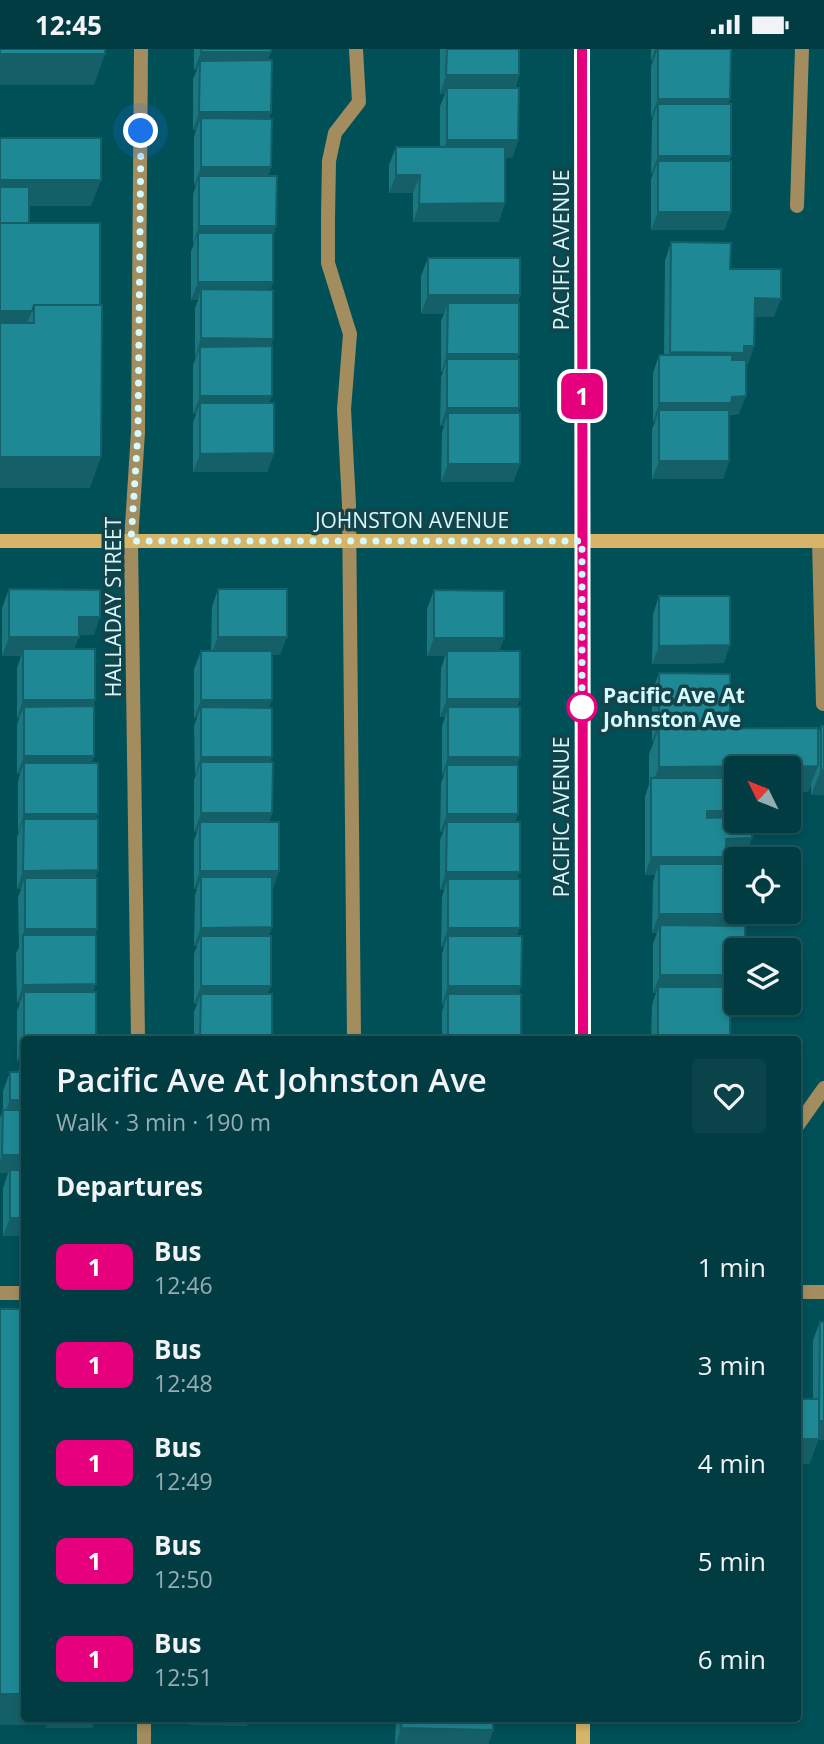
<!DOCTYPE html>
<meta charset="utf-8">
<style>
body{margin:0;font-family:"Open Sans",sans-serif;background:#0a4349;color:#f1f3f6;height:100vh;display:flex;flex-direction:column;font-size:26px;white-space:nowrap}
*{box-sizing:border-box;margin:0}
p{font-size:23px;color:#95adb2}
.icon{flex:none;width:38px;height:38px;fill:none;stroke:currentColor;stroke-width:2;stroke-linecap:round;stroke-linejoin:round}
.map{position:relative;flex:1;overflow:hidden}
.panel{position:absolute;left:21px;top:987px;width:780px;height:686px;display:flex;flex-direction:column;background:#003c42;border-radius:7px;box-shadow:0 4px 10px #0003,0 0 0 2px #22565b}
.panel>*{flex:none}
.badge{padding:0 14px;border-radius:10px;font-size:24px;line-height:46px}
.needle{width:46px;rotate:313deg}
.controls{position:absolute;left:724px;top:707px;display:grid;gap:14px}
.controls a{display:grid;place-items:center;width:77px;height:77px;border-radius:7px;background:#003c42;box-shadow:0 4px 10px #0003,0 0 0 2px #22565b;font-size:35px}
.you{position:absolute;width:35px;height:35px;margin:-18px;border:5px solid #fff;border-radius:50%;background:#1a73e8;box-shadow:0 0 0 10px #1a73e833}
.map>.badge{position:absolute;translate:-50% -50%;box-shadow:0 0 0 4px #fff}
h2{padding:0 35px;font-size:26px;line-height:63px}
.round{display:grid;place-items:center;flex:none;width:74px;height:74px;border-radius:7px;background:#0a4349}
.summary{display:flex;align-items:center;justify-content:space-between;height:119px;padding:0 35px}
h1{font-size:33px;font-weight:600;line-height:52px}
ul{padding:0;list-style:none}
li{display:flex;align-items:center;gap:21px;height:98px;padding:0 35px}
li div{flex:1}
li b{display:block;font-size:26px}
li em{font-style:normal}
li .badge{min-width:77px;font-weight:700;text-align:center}
.status{display:flex;justify-content:space-between;align-items:center;height:49px;padding:0 35px;background:#003c42;direction:ltr}
.status svg{height:19px;fill:currentColor}
.map>svg:first-child{display:block}
.lines{fill:none;stroke-linecap:round;stroke-linejoin:round}
.lane{stroke:#a38d5f;stroke-width:14}
.street{stroke:#a38d5f;stroke-width:14}
.secondary{stroke:#d7b467;stroke-width:14}
.wall{fill:#1a767f}
.shaded-wall{fill:#156068}
.building{fill:#1e8994;stroke:#156068;stroke-width:2}
.line-casing{stroke:#fff;stroke-width:16}
.line{stroke:#e6007e;stroke-width:10}
.walk{stroke:#d2faff;stroke-width:7;stroke-dasharray:0 12.6}
.stop-dot{fill:#fff;stroke:#e6007e;stroke-width:3.5}
.labels{text-anchor:middle;dominant-baseline:central;stroke-width:7;stroke-linejoin:round;paint-order:stroke}
.street-label{font-size:21px;fill:#d2faff;stroke:#144349}
.stop-label{font-size:21px;font-weight:bold;fill:#d2faff;stroke:#144349;text-anchor:start}
</style>
<div class="status"><b>12:45</b><svg viewBox="0 0 49 12"><path d="M0 12V9h3v3zM5 12V6h3v6zM10 12V3h3v9zM15 12V0h3v12zM26 1h20v11H26zM47 4h2v5h-2z"/></svg></div>
<div class="map">
<svg width="824" height="1695" viewBox="0 0 824 1695">
<rect width="100%" height="100%" fill="#005058"/>
<g class="lines">
<path class="lane" d="M 797,157 L 802,0
M 819,492 L 823,655
M 354,990 L 349,456 L 344,360 L 350,285 L 328,214 L 328,169 L 329,112 L 335,84 L 359,53 L 356,0
M 798,1076 L 824,1039"/>
<path class="street" d="M 138,990 L 131,492 L 138,383 L 141,0
M 798,1243 L 824,1243
M 0,1244 L 24,1244
M 144,1670 L 144,1695"/>
<path class="secondary" d="M 582,0 L 583,990
M 0,492 L 824,492
M 583,1670 L 583,1695"/>
</g>
<path class="wall" d="M 194,0 L 271,0 L 268,11 L 271,63 L 269,70 L 271,118 L 268,127 L 276,177 L 273,187 L 273,233 L 270,241 L 271,297 L 269,354 L 274,404 L 267,423 L 193,423 L 193,373 L 196,365 L 193,365 L 193,316 L 196,308 L 195,308 L 195,259 L 198,251 L 191,251 L 191,202 L 194,195 L 193,195 L 193,145 L 196,137 L 194,137 L 194,88 L 196,81 L 193,81 L 193,30 L 197,21 L 194,21 Z
M 440,0 L 519,0 L 519,26 L 515,39 L 518,91 L 512,109 L 505,109 L 499,173 L 413,173 L 413,144 L 389,144 L 389,116 L 396,98 L 440,98 L 440,57 L 445,45 L 440,45 Z
M 651,0 L 731,0 L 728,55 L 731,163 L 724,181 L 651,181 L 651,130 L 653,125 L 651,125 L 652,73 L 653,68 L 651,68 L 651,17 L 653,12 L 651,12 Z
M 0,89 L 91,157 L 29,157 L 29,174 L 90,439 L 0,439 Z
M 671,193 L 730,220 L 774,268 L 755,268 L 754,297 L 748,315 L 746,315 L 739,365 L 729,366 L 729,412 L 723,430 L 652,430 L 652,380 L 655,373 L 653,373 L 653,324 L 659,306 L 664,306 L 665,212 Z
M 428,209 L 520,246 L 518,254 L 519,305 L 517,310 L 520,415 L 513,433 L 441,433 L 442,383 L 444,377 L 440,377 L 441,328 L 443,323 L 441,323 L 441,272 L 444,265 L 421,265 L 421,227 Z
M 9,540 L 94,586 L 79,586 L 74,600 L 95,651 L 93,657 L 94,707 L 91,714 L 98,765 L 96,770 L 98,821 L 95,829 L 97,880 L 95,886 L 93,943 L 24,1187 L 3,1187 L 3,1139 L 8,1124 L 0,1124 L 0,1069 L 3,1061 L 3,1042 L 10,1023 L 18,1023 L 21,1012 L 17,1012 L 17,962 L 20,954 L 17,954 L 16,904 L 19,898 L 18,848 L 21,840 L 17,840 L 17,788 L 19,783 L 18,783 L 18,732 L 20,725 L 17,725 L 17,676 L 19,669 L 17,669 L 17,619 L 21,607 L 2,607 L 2,559 Z
M 218,540 L 280,606 L 272,606 L 269,659 L 272,764 L 269,773 L 279,822 L 272,840 L 272,878 L 268,887 L 268,945 L 272,990 L 194,990 L 194,963 L 197,955 L 194,955 L 194,905 L 197,897 L 194,897 L 195,846 L 197,840 L 194,840 L 194,791 L 197,783 L 194,783 L 194,731 L 196,726 L 195,726 L 194,677 L 197,669 L 194,669 L 194,620 L 201,602 L 211,602 L 212,558 Z
M 434,541 L 499,602 L 517,658 L 518,765 L 515,773 L 517,830 L 517,887 L 521,937 L 518,945 L 521,990 L 442,990 L 442,963 L 444,956 L 442,956 L 442,905 L 444,898 L 441,898 L 442,848 L 444,841 L 440,841 L 440,791 L 443,783 L 440,783 L 441,734 L 444,726 L 442,726 L 442,677 L 445,668 L 440,668 L 441,620 L 445,607 L 427,607 L 427,560 Z
M 659,547 L 724,614 L 652,615 L 653,565 Z
M 659,624 L 727,680 L 818,685 L 821,677 L 824,677 L 824,746 L 811,746 L 811,735 L 808,743 L 789,743 L 789,719 L 737,719 L 756,780 L 752,780 L 745,808 L 726,808 L 724,815 L 730,865 L 726,877 L 737,944 L 730,944 L 728,990 L 651,990 L 652,956 L 656,944 L 653,944 L 653,895 L 657,884 L 652,884 L 653,833 L 655,826 L 645,826 L 645,748 L 649,735 L 649,705 L 654,692 L 652,692 L 652,643 Z
M 820,1273 L 818,1391 L 809,1415 L 798,1415 L 798,1350 L 813,1350 L 813,1291 Z
M 396,1670 L 493,1670 L 493,1681 L 488,1695 L 395,1695 Z"/>
<path class="shaded-wall" d="M 655,0 L 658,0 L 653,12 L 651,12 Z
M 201,3 L 271,3 L 264,21 L 200,12 L 197,21 L 194,21 Z
M 0,5 L 105,5 L 94,36 L 0,36 Z
M 446,26 L 519,26 L 512,44 L 447,39 L 445,45 L 440,45 Z
M 658,50 L 730,50 L 724,68 L 658,55 L 653,68 L 651,68 Z
M 199,63 L 271,63 L 265,81 L 201,69 L 196,81 L 193,81 Z
M 447,91 L 518,91 L 512,109 L 440,109 Z
M 658,107 L 731,107 L 724,125 L 658,112 L 653,125 L 651,125 Z
M 201,118 L 271,118 L 265,136 L 199,127 L 196,137 L 194,137 Z
M 396,126 L 420,126 L 413,144 L 389,144 Z
M 0,131 L 101,131 L 91,157 L 0,157 Z
M 505,154 L 499,173 L 413,173 L 419,155 Z
M 658,163 L 731,163 L 724,181 L 651,181 Z
M 199,177 L 276,177 L 270,196 L 198,184 L 194,195 L 193,195 Z
M 198,233 L 273,233 L 266,251 L 201,240 L 198,251 L 191,251 Z
M 428,246 L 520,246 L 514,265 L 448,254 L 444,265 L 421,265 Z
M 755,249 L 781,250 L 774,268 L 748,268 Z
M 0,262 L 32,262 L 22,288 L 0,288 Z
M 201,289 L 273,290 L 267,308 L 200,298 L 196,308 L 195,308 Z
M 744,297 L 754,297 L 748,315 L 664,322 L 670,303 Z
M 447,305 L 519,305 L 512,323 L 447,310 L 443,323 L 441,323 Z
M 200,347 L 272,347 L 265,365 L 200,354 L 196,365 L 193,365 Z
M 746,347 L 739,365 L 727,366 L 659,361 L 655,373 L 653,373 L 659,354 Z
M 447,359 L 519,359 L 513,377 L 448,364 L 444,377 L 440,377 Z
M 274,404 L 267,423 L 193,423 L 200,405 Z
M 0,408 L 101,408 L 90,439 L 0,439 Z
M 659,412 L 729,412 L 723,430 L 652,430 Z
M 448,415 L 520,415 L 513,433 L 441,433 Z
M 79,568 L 100,568 L 94,586 L 72,586 Z
M 9,588 L 79,588 L 72,606 L 23,600 L 21,607 L 2,607 Z
M 218,588 L 287,588 L 280,606 L 211,606 Z
M 434,589 L 504,589 L 497,608 L 447,602 L 445,607 L 427,607 Z
M 730,596 L 724,614 L 652,615 L 659,597 Z
M 447,650 L 520,650 L 513,668 L 448,658 L 445,668 L 440,668 Z
M 23,651 L 95,651 L 88,669 L 24,658 L 19,669 L 17,669 Z
M 201,651 L 272,651 L 265,669 L 201,658 L 197,669 L 194,669 Z
M 659,674 L 730,674 L 723,692 L 659,680 L 654,692 L 652,692 Z
M 24,707 L 94,707 L 87,725 L 24,714 L 20,725 L 17,725 Z
M 201,708 L 272,708 L 265,726 L 201,713 L 196,726 L 195,726 Z
M 448,708 L 520,708 L 513,726 L 447,716 L 444,726 L 442,726 Z
M 818,717 L 808,743 L 789,743 L 789,719 L 737,719 L 737,743 L 651,738 L 659,718 Z
M 821,721 L 824,721 L 824,746 L 811,746 Z
M 707,762 L 737,762 L 737,772 L 759,772 L 756,780 L 701,780 Z
M 201,764 L 272,764 L 266,783 L 200,773 L 197,783 L 194,783 Z
M 24,765 L 98,765 L 91,783 L 24,770 L 19,783 L 18,783 Z
M 447,765 L 518,765 L 511,783 L 447,773 L 443,783 L 440,783 Z
M 752,789 L 745,808 L 726,808 L 720,826 L 659,815 L 655,826 L 645,826 L 651,808 L 726,790 Z
M 98,821 L 91,840 L 25,829 L 21,840 L 17,840 L 23,822 Z
M 200,822 L 279,822 L 273,840 L 201,840 L 201,828 L 197,840 L 194,840 Z
M 446,823 L 520,823 L 513,841 L 448,830 L 444,841 L 440,841 Z
M 659,865 L 730,865 L 723,883 L 660,876 L 657,884 L 652,884 Z
M 272,878 L 265,897 L 201,887 L 197,897 L 194,897 L 201,879 Z
M 448,879 L 520,879 L 513,897 L 448,887 L 444,898 L 441,898 Z
M 25,880 L 97,880 L 90,898 L 23,886 L 18,898 Z
M 660,926 L 737,926 L 737,944 L 658,944 L 658,938 L 656,944 L 653,944 Z
M 96,935 L 89,954 L 24,943 L 20,954 L 17,954 L 23,936 Z
M 201,937 L 271,937 L 264,955 L 201,945 L 197,955 L 194,955 Z
M 448,937 L 521,937 L 514,955 L 448,945 L 444,956 L 442,956 Z
M 658,986 L 730,986 L 728,990 L 656,990 Z
M 24,994 L 24,1012 L 24,1002 L 21,1012 L 17,1012 Z
M 10,1051 L 24,1051 L 24,1069 L 3,1069 Z
M 2,1106 L 24,1106 L 17,1124 L 10,1121 L 8,1124 L 0,1124 L 0,1113 Z
M 24,1109 L 24,1127 L 17,1127 Z
M 10,1169 L 24,1169 L 24,1187 L 3,1187 Z
M 819,1372 L 824,1372 L 824,1391 L 818,1391 L 809,1415 L 798,1415 L 798,1390 Z
M 0,1645 L 24,1645 L 24,1670 L 47,1670 L 45,1676 L 0,1676 Z
M 49,1670 L 96,1670 L 92,1679 L 45,1679 Z
M 193,1670 L 249,1670 L 247,1677 L 190,1676 Z
M 328,1670 L 355,1670 L 353,1674 L 326,1674 Z
M 401,1679 L 493,1681 L 488,1695 L 396,1695 Z"/>
<path class="building" d="M 0,0 L 105,0 L 105,5 L 0,5 Z
M 201,0 L 271,0 L 271,3 L 201,3 Z
M 447,0 L 519,0 L 519,26 L 446,26 Z
M 658,0 L 731,0 L 730,50 L 658,50 Z
M 272,11 L 271,63 L 199,63 L 200,12 Z
M 447,39 L 519,39 L 518,91 L 447,91 Z
M 658,55 L 731,55 L 731,107 L 658,107 Z
M 201,69 L 272,70 L 271,118 L 201,118 Z
M 0,89 L 101,89 L 101,131 L 0,131 Z
M 396,98 L 505,98 L 505,154 L 419,155 L 420,126 L 396,126 Z
M 658,112 L 731,112 L 731,163 L 658,163 Z
M 199,127 L 277,127 L 276,177 L 199,177 Z
M 0,138 L 29,138 L 29,174 L 0,174 Z
M 0,174 L 100,174 L 100,256 L 34,256 L 32,262 L 0,262 Z
M 198,184 L 273,184 L 273,233 L 198,233 Z
M 671,193 L 731,194 L 730,220 L 781,220 L 781,250 L 755,249 L 754,297 L 744,297 L 744,304 L 670,303 Z
M 428,209 L 520,209 L 520,246 L 428,246 Z
M 201,240 L 273,241 L 273,290 L 201,289 Z
M 448,254 L 519,254 L 519,305 L 447,305 Z
M 34,256 L 102,256 L 101,408 L 0,408 L 0,274 L 34,274 Z
M 272,297 L 272,347 L 200,347 L 200,298 Z
M 659,306 L 732,306 L 732,311 L 746,311 L 746,347 L 732,348 L 731,354 L 659,354 Z
M 447,310 L 519,310 L 519,359 L 447,359 Z
M 200,354 L 274,354 L 274,404 L 200,405 Z
M 659,361 L 729,361 L 729,412 L 659,412 Z
M 448,364 L 520,364 L 520,415 L 448,415 Z
M 9,540 L 100,541 L 100,568 L 79,568 L 79,588 L 9,588 Z
M 218,540 L 287,540 L 287,588 L 218,588 Z
M 434,541 L 504,542 L 504,589 L 434,589 Z
M 659,547 L 730,547 L 730,596 L 659,597 Z
M 23,600 L 95,600 L 95,651 L 23,651 Z
M 201,602 L 272,602 L 272,651 L 201,651 Z
M 447,602 L 520,602 L 520,650 L 447,650 Z
M 659,624 L 730,625 L 730,674 L 659,674 Z
M 94,657 L 94,707 L 24,707 L 24,658 Z
M 201,658 L 272,659 L 272,708 L 201,708 Z
M 448,658 L 520,658 L 520,708 L 448,708 Z
M 821,677 L 824,677 L 824,721 L 821,721 Z
M 818,679 L 818,717 L 659,718 L 659,680 Z
M 201,713 L 273,713 L 272,764 L 201,764 Z
M 24,714 L 98,714 L 98,765 L 24,765 Z
M 447,716 L 518,716 L 518,765 L 447,765 Z
M 651,729 L 737,729 L 737,762 L 707,762 L 707,769 L 737,768 L 737,772 L 752,772 L 752,789 L 726,790 L 726,808 L 651,808 Z
M 24,770 L 98,770 L 98,821 L 23,822 Z
M 200,773 L 279,773 L 279,822 L 200,822 Z
M 447,773 L 520,773 L 520,823 L 446,823 Z
M 659,815 L 730,815 L 730,865 L 659,865 Z
M 201,828 L 272,828 L 272,878 L 201,879 Z
M 25,829 L 97,829 L 97,880 L 25,880 Z
M 448,830 L 520,830 L 520,879 L 448,879 Z
M 660,876 L 745,877 L 745,901 L 737,901 L 737,926 L 660,926 Z
M 23,886 L 96,886 L 96,935 L 23,936 Z
M 201,887 L 271,887 L 271,937 L 201,937 Z
M 448,887 L 522,887 L 521,937 L 448,937 Z
M 658,938 L 730,938 L 730,986 L 658,986 Z
M 24,943 L 96,943 L 96,990 L 24,990 L 24,994 Z
M 201,945 L 272,945 L 272,990 L 200,990 Z
M 448,945 L 521,945 L 521,990 L 448,990 Z
M 24,1002 L 24,1051 L 10,1051 L 10,1023 L 24,1023 Z
M 3,1061 L 24,1061 L 24,1109 L 24,1106 L 2,1106 Z
M 10,1121 L 24,1121 L 24,1169 L 10,1169 Z
M 0,1260 L 24,1260 L 24,1645 L 0,1645 Z
M 820,1273 L 824,1273 L 824,1372 L 819,1372 Z
M 798,1350 L 819,1350 L 819,1390 L 798,1390 Z
M 402,1670 L 493,1670 L 493,1681 L 401,1679 Z"/>
<g class="lines">
<defs>
<path id="line" d="M 582,0 L 583,990"/>
</defs>
<use href="#line" class="line-casing"/>
<use href="#line" class="line"/>
<path class="walk" d="M 141,82 L 138,383 L 131,492 L 582,492 L 582,658"/>
</g>
<circle class="stop-dot" cx="582" cy="658" r="14"/>
<g class="labels">
<g class="street-label">
<text transform="translate(561 201) rotate(-90)">PACIFIC AVENUE</text>
<text x="412" y="471">JOHNSTON AVENUE</text>
<text transform="translate(113 558) rotate(-90)">HALLADAY STREET</text>
<text transform="translate(561 768) rotate(-90)">PACIFIC AVENUE</text>
</g>
<g class="stop-label">
<text x="603" y="646">Pacific Ave At<tspan x="603" dy="24">Johnston Ave</tspan></text>
</g>
</g>
</svg>
<div class="controls">
<a><svg class="needle" viewBox="-14 -14 28 28"><path d="M0-13l5 13h-10z" fill="#e53935"/><path d="M0 13l5-13h-10z" fill="#95adb2"/></svg></a>
<a><svg class="icon" aria-label="locate" viewBox="0 0 24 24"><circle cx="12" cy="12" r="6"/><path d="M12 2v4M12 18v4M2 12h4M18 12h4"/></svg></a>
<a><svg class="icon" aria-label="layers" viewBox="0 0 24 24"><path d="M12 4l9 5-9 5-9-5zM3 14l9 5 9-5"/></svg></a>
</div>
<div class="you" style="left:141px;top:82px"></div>
<b class="badge" style="left:582px;top:347px;background:#e6007e;color:#fff">1</b>
<section class="panel">
<div class="summary"><div><h1>Pacific Ave At Johnston Ave</h1><p>Walk · 3 min · 190 m</p></div><a class="round"><svg class="icon" aria-label="heart" viewBox="0 0 24 24"><path d="M12 20l-8-8c-3-5 5-10 8-4 3-6 11-1 8 4z"/></svg></a></div>
<h2>Departures</h2>
<ul>
<li><span class="badge" style="background:#e6007e;color:#fff">1</span><div><b>Bus</b><p>12:46</p></div><em>1 min</em></li>
<li><span class="badge" style="background:#e6007e;color:#fff">1</span><div><b>Bus</b><p>12:48</p></div><em>3 min</em></li>
<li><span class="badge" style="background:#e6007e;color:#fff">1</span><div><b>Bus</b><p>12:49</p></div><em>4 min</em></li>
<li><span class="badge" style="background:#e6007e;color:#fff">1</span><div><b>Bus</b><p>12:50</p></div><em>5 min</em></li>
<li><span class="badge" style="background:#e6007e;color:#fff">1</span><div><b>Bus</b><p>12:51</p></div><em>6 min</em></li>
</ul>
</section>
</div>
